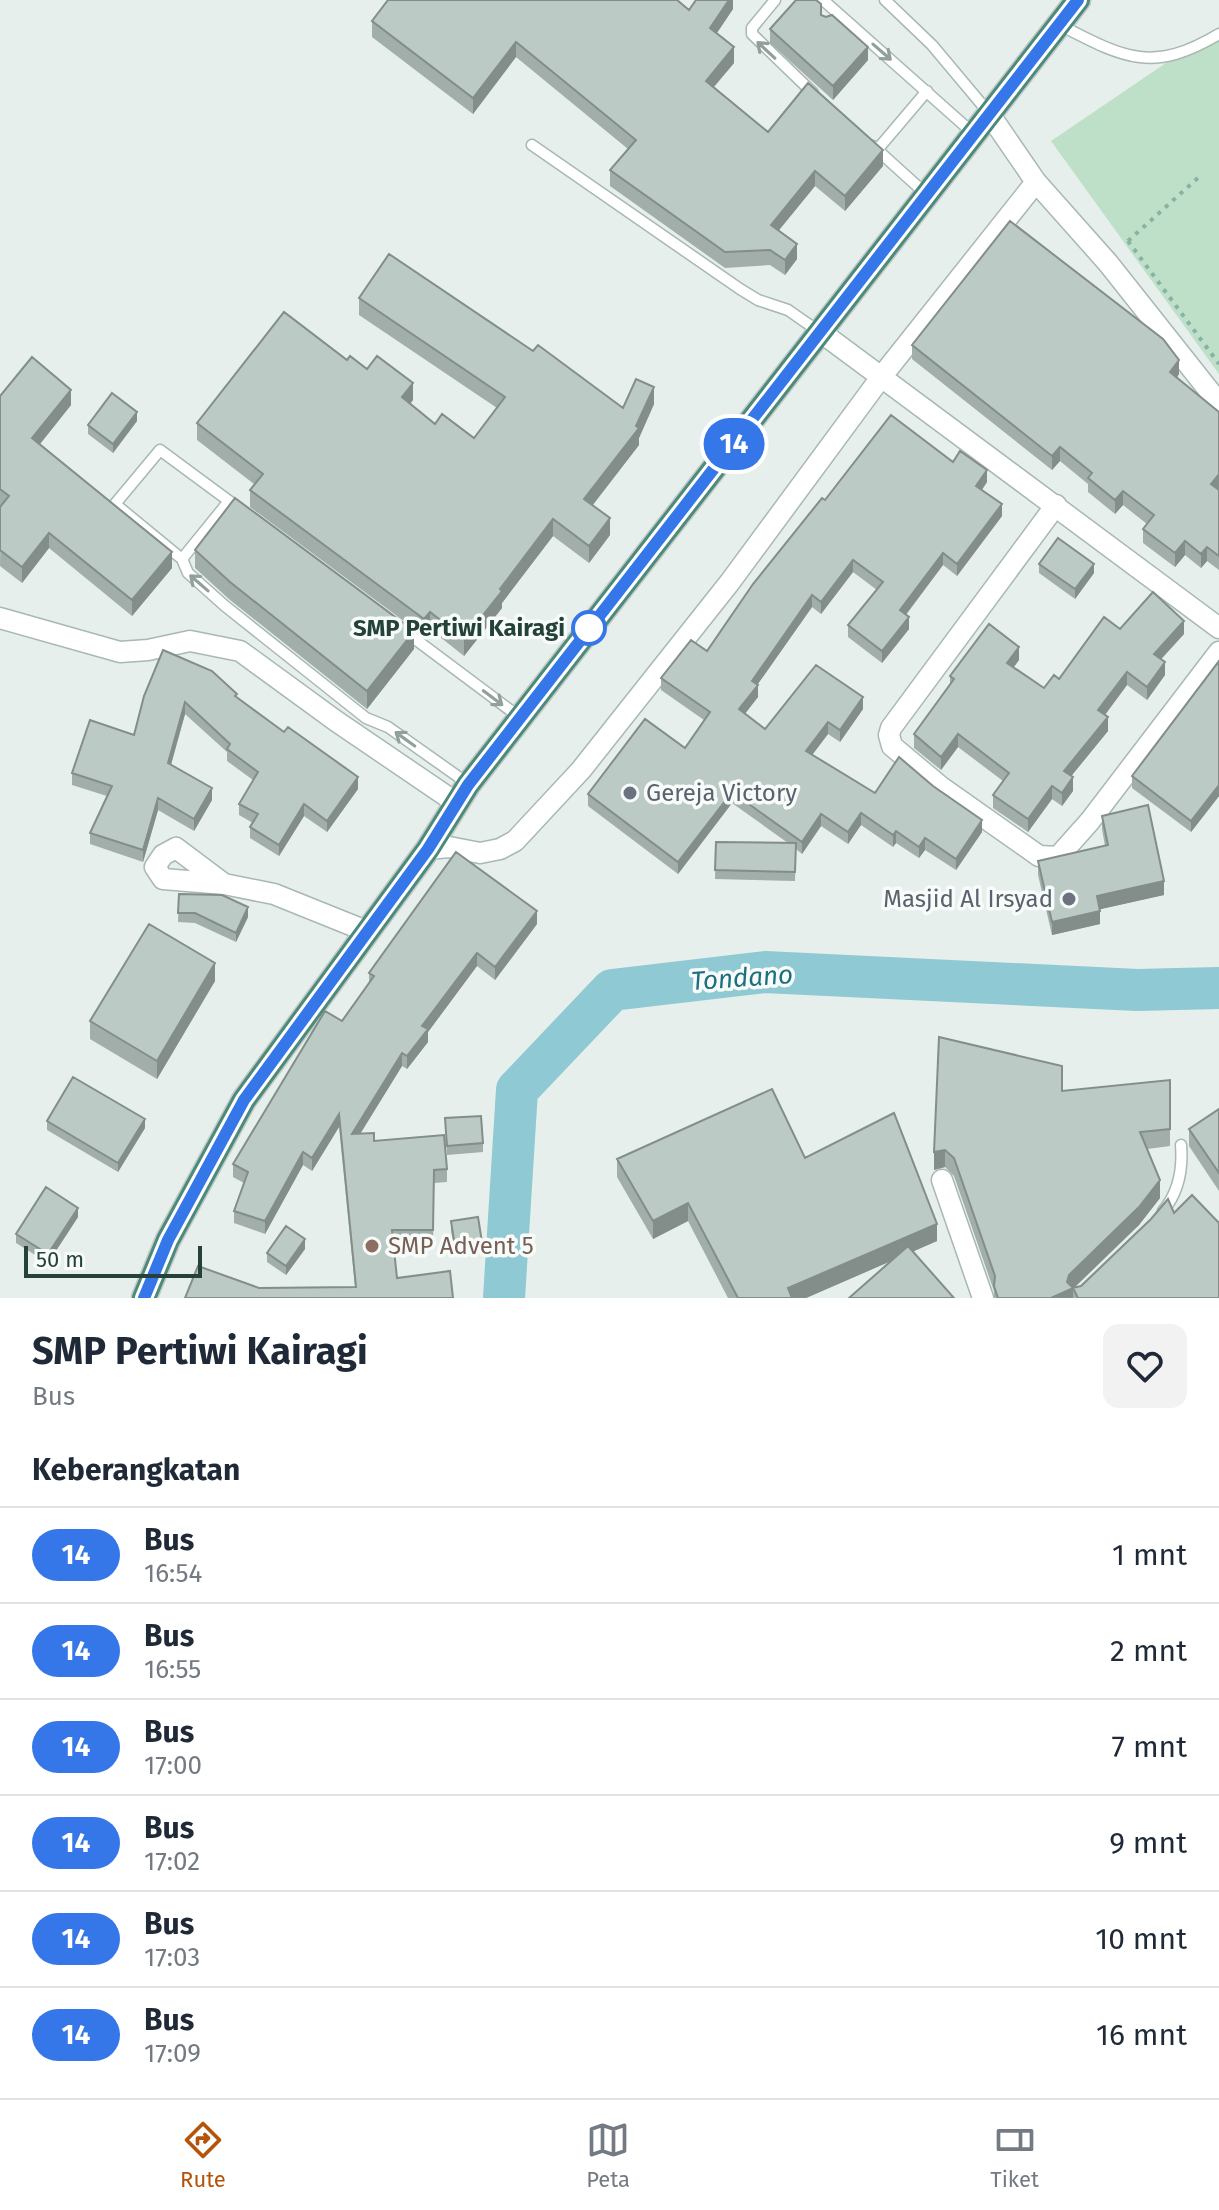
<!DOCTYPE html>
<html lang="id">
<style>
body{margin:0;font-family:"Fira Sans",sans-serif;background:#f2f2f3;color:#1f2937;height:100vh;display:flex;flex-direction:column;font-size:30px;white-space:nowrap}
*{box-sizing:border-box;margin:0}
p{font-size:26px;color:#747a83}
.icon{flex:none;width:44px;height:44px;fill:none;stroke:currentColor;stroke-width:2;stroke-linecap:round;stroke-linejoin:round}
.map{position:relative;height:1298px;overflow:hidden}
.side{display:flex;flex-direction:column;background:#fff;flex:1}
.side>*{flex:none}
.badge{padding:0 16px;border-radius:26px;font-size:28px;line-height:52px}
.scale{position:absolute;left:24px;bottom:20px;width:178px;box-sizing:border-box;padding-left:8px;border:4px solid #24423a;border-top:0;font-size:22px;line-height:28px;white-space:nowrap;color:#24423a;-webkit-text-stroke:6px #f7fbf9;paint-order:stroke}
.map>.badge{position:absolute;translate:-50% -50%;box-shadow:0 0 0 4px #fff}
h2{padding:0 32px;font-size:30px;line-height:72px}
.round{display:grid;place-items:center;flex:none;width:84px;height:84px;border-radius:16px;background:#f2f2f3}
.head{display:flex;align-items:center;justify-content:space-between;height:136px;padding:0 32px}
h1{font-size:38px;font-weight:700;line-height:60px}
ul{padding:0;list-style:none}
li{display:flex;align-items:center;gap:24px;height:96px;padding:0 32px;border-top:2px solid #e0e1e3}
li div{flex:1}
li b{display:block;font-size:30px}
li em{font-style:normal}
li .badge{min-width:88px;font-weight:700;text-align:center}
.tab-bar{display:flex;justify-content:space-around;align-items:center;height:112px;border-top:2px solid #e0e1e3;background:#fff;font-size:22px;color:#747a83}
.tab-bar a{display:grid;justify-items:center;gap:4px}
.tab-bar .active{color:#b45309}
.map>svg:first-child{display:block}
.green{fill:#bfe0c8}
.lines{fill:none;stroke-linecap:round;stroke-linejoin:round}
.river{stroke:#8ec9d4;stroke-width:42}
.service-casing{stroke:#a8b8b2;stroke-width:13}
.minor-casing{stroke:#a8b8b2;stroke-width:23}
.trunk-casing{stroke:#c2cac8;stroke-width:27}
.path{stroke:#86b3a5;stroke-width:4;stroke-dasharray:4 6;stroke-linecap:butt}
.service{stroke:#fff;stroke-width:10}
.minor{stroke:#fff;stroke-width:20}
.trunk{stroke:#4c8a7c;stroke-width:24}
.wall{fill:#a1aea9}
.shaded-wall{fill:#838d89}
.building{fill:#bbcac4;stroke:#838d89;stroke-width:2}
.oneway{stroke:#92a09c}
.line-casing{stroke:#fff;stroke-width:18}
.line{stroke:#3577e9;stroke-width:12}
.stop-dot{fill:#fff;stroke:#3577e9;stroke-width:4}
.worship-dot{fill:#6b7280;stroke:#f7fbf9;stroke-width:3}
.education-dot{fill:#8d6e63;stroke:#f7fbf9;stroke-width:3}
.labels{text-anchor:middle;dominant-baseline:central;stroke-width:7;stroke-linejoin:round;paint-order:stroke}
.stop-label{font-size:24px;font-weight:bold;fill:#24423a;stroke:#f7fbf9;text-anchor:end}
.worship-label{font-size:24px;fill:#5b616d;stroke:#f7fbf9;text-anchor:start}
.education-label{font-size:24px;fill:#785e54;stroke:#f7fbf9;text-anchor:start}
.water-label{font-size:26px;font-style:italic;fill:#1c6f80;stroke:#f7fbf9}
</style>
<div class="map">
<svg width="1219" height="1298" viewBox="0 0 1219 1298">
<rect width="100%" height="100%" fill="#e6efeb"/>
<path class="green" d="M 1219,27 L 1219,374 L 1051,141 Z"/>
<g class="lines">
<path class="river" d="M 504,1298 L 517,1090 L 612,990 L 765,972 L 1137,990 L 1219,988"/>
<defs>
<path id="service" d="M 775,0 L 752,28 L 752,34 L 813,93
M 823,0 L 974,134
M 885,0 L 932,45 L 989,113
M 1060,25 C 1124,58 1152,74 1219,34
M 532,145 L 740,289 L 758,300 L 788,310 L 821,333
M 873,146 L 926,194
M 877,150 L 927,91
M 229,501 L 182,559 L 115,504 L 160,450 L 229,501 L 240,509
M 182,559 L 188,573 L 225,606 L 366,718 L 388,727 L 467,783
M 403,630 L 522,719
M 1163,1211 C 1178,1193 1183,1169 1181,1145"/>
<path id="minor" d="M 990,115 L 1036,182 L 1108,263 L 1219,403
M 822,333 L 1219,628
M 1056,505 L 891,728 L 889,735 L 892,746 L 941,787 L 1039,856 L 1058,857 L 1090,821 L 1219,652
M 0,618 L 120,652 L 148,650 L 190,641 L 240,651 L 336,721 L 458,804
M 428,849 L 449,847 L 480,853 L 500,849 L 515,841 L 581,770 L 730,582 L 882,376 L 1036,182
M 224,884 L 176,848 L 163,855 L 155,867 L 163,879 L 224,884 L 274,894 L 366,931
M 942,1180 L 983,1298"/>
<path id="trunk" d="M 144,1298 L 168,1240 L 244,1100 L 428,849 L 468,785 L 1078,0"/>
</defs>
<use href="#service" class="service-casing"/>
<use href="#minor" class="minor-casing"/>
<use href="#trunk" class="trunk-casing"/>
<path class="path" d="M 1128,241 L 1219,364
M 1128,241 L 1200,176"/>
<use href="#service" class="service"/>
<use href="#minor" class="minor"/>
<use href="#trunk" class="trunk"/>
</g>
<path class="wall" d="M 733,0 L 733,9 L 717,33 L 734,63 L 714,87 L 768,132 L 883,166 L 845,211 L 815,186 L 779,230 L 797,259 L 785,275 L 770,265 L 725,268 L 610,186 L 610,170 L 628,149 L 516,57 L 473,114 L 372,37 L 372,21 L 689,10 Z
M 821,15 L 868,60 L 833,100 L 770,43 L 770,29 Z
M 359,298 L 533,351 L 623,408 L 654,404 L 639,438 L 639,445 L 593,505 L 610,535 L 589,563 L 553,536 L 502,603 L 502,608 L 464,656 L 430,629 L 424,636 L 250,507 L 250,490 L 254,484 L 197,440 L 197,423 L 347,360 L 367,369 L 413,400 L 410,404 L 435,424 L 474,438 L 497,408 L 359,315 Z
M 912,345 L 1179,374 L 1177,378 L 1219,412 L 1219,488 L 1218,489 L 1219,490 L 1219,570 L 1207,561 L 1201,568 L 1185,555 L 1175,567 L 1143,543 L 1143,529 L 1147,524 L 1123,505 L 1115,514 L 1088,492 L 1088,484 L 1060,461 L 1052,470 L 912,359 Z
M 0,396 L 71,405 L 40,444 L 172,568 L 132,616 L 49,548 L 22,583 L 0,566 L 1,506 L 0,505 Z
M 137,421 L 113,453 L 88,434 L 88,425 Z
M 953,462 L 987,482 L 982,490 L 1002,516 L 957,576 L 943,565 L 906,615 L 909,629 L 882,663 L 848,637 L 848,625 L 877,590 L 853,572 L 821,614 L 812,607 L 757,685 L 758,697 L 745,714 L 765,729 L 863,709 L 840,742 L 828,734 L 812,755 L 875,793 L 982,832 L 956,870 L 925,850 L 919,858 L 896,843 L 893,847 L 861,825 L 848,844 L 821,826 L 802,854 L 796,849 L 795,881 L 715,879 L 716,842 L 788,843 L 732,803 L 678,874 L 588,806 L 588,794 L 685,748 L 704,720 L 661,690 L 661,678 L 707,651 L 825,500 Z
M 195,550 L 414,649 L 367,709 L 230,600 L 195,568 Z
M 1039,564 L 1094,573 L 1075,599 L 1039,573 Z
M 1120,629 L 1184,634 L 1161,659 L 1165,675 L 1147,700 L 1127,685 L 1105,715 L 1108,731 L 1071,776 L 1073,791 L 1062,806 L 1052,799 L 1028,832 L 993,808 L 993,795 L 1003,781 L 958,747 L 941,770 L 914,748 L 914,734 L 950,684 L 950,676 L 1019,660 L 1014,667 L 1044,688 L 1059,679 Z
M 1219,661 L 1219,796 L 1191,832 L 1132,788 L 1132,776 Z
M 144,696 L 237,698 L 358,789 L 327,832 L 304,816 L 279,856 L 250,838 L 250,827 L 253,823 L 239,815 L 239,804 L 253,780 L 227,761 L 227,752 L 185,714 L 171,765 L 212,800 L 194,831 L 158,810 L 143,862 L 90,844 L 90,833 L 107,796 L 72,785 L 72,773 L 134,735 Z
M 1102,816 L 1164,895 L 1100,909 L 1100,924 L 1052,935 L 1038,875 L 1038,861 L 1105,846 L 1102,829 Z
M 179,894 L 248,917 L 236,942 L 195,923 L 178,922 Z
M 537,924 L 495,980 L 477,966 L 428,1032 L 428,1042 L 407,1069 L 402,1066 L 360,1134 L 374,1141 L 447,1169 L 447,1182 L 434,1183 L 433,1243 L 394,1243 L 397,1278 L 453,1298 L 259,1288 L 355,1287 L 339,1127 L 312,1171 L 303,1165 L 265,1234 L 234,1223 L 234,1211 L 244,1183 L 233,1177 L 233,1164 L 342,1021 L 369,983 L 369,973 Z
M 215,981 L 157,1079 L 90,1039 L 90,1021 Z
M 1170,1080 L 1170,1146 L 1147,1149 L 1160,1198 L 1139,1225 L 1074,1287 L 1081,1286 L 1174,1213 L 1219,1298 L 994,1298 L 994,1291 L 954,1176 L 945,1167 L 934,1170 L 934,1152 L 1062,1091 Z
M 1219,1109 L 1219,1191 L 1189,1146 L 1189,1129 Z
M 445,1118 L 483,1143 L 483,1152 L 447,1155 Z
M 47,1121 L 145,1128 L 118,1172 L 47,1130 Z
M 805,1158 L 937,1241 L 806,1298 L 728,1298 L 688,1221 L 653,1239 L 617,1177 L 617,1159 Z
M 78,1217 L 48,1263 L 16,1243 L 16,1234 Z
M 451,1221 L 482,1242 L 482,1251 L 455,1256 L 451,1230 Z
M 305,1249 L 286,1275 L 267,1262 L 267,1253 Z"/>
<path class="shaded-wall" d="M 729,0 L 733,0 L 733,9 L 710,43 L 710,28 Z
M 516,42 L 516,57 L 473,114 L 473,98 Z
M 734,47 L 734,63 L 706,96 L 706,81 Z
M 868,47 L 868,60 L 833,100 L 833,86 Z
M 883,150 L 883,166 L 845,211 L 845,196 Z
M 815,171 L 815,186 L 771,240 L 771,225 Z
M 797,244 L 797,259 L 785,275 L 785,260 Z
M 1179,360 L 1179,374 L 1170,386 L 1170,372 Z
M 413,383 L 413,400 L 402,414 L 402,397 Z
M 654,387 L 654,404 L 639,438 L 639,445 L 584,516 L 584,499 L 636,426 Z
M 71,390 L 71,405 L 32,454 L 32,438 Z
M 137,412 L 137,421 L 113,453 L 113,444 Z
M 1060,447 L 1060,461 L 1052,470 L 1052,456 Z
M 987,470 L 987,482 L 976,498 L 976,486 Z
M 1219,474 L 1219,488 L 1211,498 L 1211,484 Z
M 1123,491 L 1123,505 L 1115,514 L 1115,500 Z
M 1002,504 L 1002,516 L 957,576 L 957,564 Z
M 610,518 L 610,535 L 589,563 L 589,546 Z
M 553,519 L 553,536 L 502,603 L 502,608 L 464,656 L 464,639 Z
M 49,533 L 49,548 L 22,583 L 22,567 Z
M 1185,541 L 1185,555 L 1175,567 L 1175,553 Z
M 1207,547 L 1207,561 L 1201,568 L 1201,554 Z
M 172,552 L 172,568 L 132,616 L 132,600 Z
M 943,553 L 943,565 L 900,622 L 900,610 Z
M 853,560 L 853,572 L 821,614 L 821,602 Z
M 1094,564 L 1094,573 L 1075,599 L 1075,589 Z
M 812,595 L 812,607 L 753,691 L 758,685 L 758,697 L 739,721 L 739,709 L 752,681 Z
M 430,612 L 430,629 L 424,636 L 424,619 Z
M 909,617 L 909,629 L 882,663 L 882,651 Z
M 1184,621 L 1184,634 L 1154,667 L 1154,654 Z
M 414,631 L 414,649 L 367,709 L 367,691 Z
M 1019,647 L 1019,660 L 1007,676 L 1007,663 Z
M 1165,662 L 1165,675 L 1147,700 L 1147,687 Z
M 1127,672 L 1127,685 L 1098,724 L 1098,710 Z
M 863,697 L 863,709 L 840,742 L 840,730 Z
M 185,702 L 185,714 L 168,775 L 168,763 Z
M 1108,717 L 1108,731 L 1064,785 L 1064,771 Z
M 828,722 L 828,734 L 806,763 L 806,751 Z
M 958,734 L 958,747 L 941,770 L 941,757 Z
M 358,777 L 358,789 L 327,832 L 327,821 Z
M 1073,777 L 1073,791 L 1062,806 L 1062,793 Z
M 1219,785 L 1219,796 L 1191,832 L 1191,821 Z
M 1052,786 L 1052,799 L 1028,832 L 1028,819 Z
M 212,788 L 212,800 L 194,831 L 194,819 Z
M 732,792 L 732,803 L 678,874 L 678,862 Z
M 158,798 L 158,810 L 143,862 L 143,850 Z
M 304,804 L 304,816 L 279,856 L 279,845 Z
M 861,813 L 861,825 L 848,844 L 848,832 Z
M 821,814 L 821,826 L 802,854 L 802,842 Z
M 982,820 L 982,832 L 956,870 L 956,859 Z
M 896,831 L 896,843 L 893,847 L 893,835 Z
M 925,838 L 925,850 L 919,858 L 919,847 Z
M 1164,881 L 1164,895 L 1097,910 L 1097,896 Z
M 248,907 L 248,917 L 236,942 L 236,933 Z
M 537,911 L 537,924 L 495,980 L 495,967 Z
M 1100,911 L 1100,924 L 1052,935 L 1052,922 Z
M 477,953 L 477,966 L 428,1032 L 428,1042 L 407,1069 L 407,1056 L 422,1026 Z
M 215,963 L 215,981 L 157,1079 L 157,1061 Z
M 402,1053 L 402,1066 L 352,1147 L 352,1134 Z
M 339,1114 L 339,1127 L 312,1171 L 312,1158 Z
M 145,1119 L 145,1128 L 118,1172 L 118,1163 Z
M 945,1150 L 945,1167 L 934,1170 L 934,1152 Z
M 303,1152 L 303,1165 L 265,1234 L 265,1221 Z
M 1160,1180 L 1160,1198 L 1139,1225 L 1073,1289 L 1073,1298 L 1051,1298 L 1067,1282 L 1069,1275 Z
M 688,1203 L 688,1221 L 653,1239 L 653,1221 Z
M 78,1208 L 78,1217 L 48,1263 L 48,1254 Z
M 937,1224 L 937,1241 L 806,1298 L 788,1298 L 788,1288 Z
M 305,1239 L 305,1249 L 286,1275 L 286,1266 Z"/>
<path class="building" d="M 388,0 L 677,0 L 689,10 L 696,0 L 729,0 L 710,28 L 734,47 L 706,81 L 768,132 L 808,83 L 883,150 L 845,196 L 815,171 L 771,225 L 797,244 L 785,260 L 770,250 L 725,252 L 610,170 L 636,140 L 516,42 L 473,98 L 372,21 Z
M 796,0 L 816,0 L 821,4 L 821,15 L 826,17 L 832,15 L 868,47 L 833,86 L 770,29 Z
M 1010,221 L 1163,339 L 1179,360 L 1170,372 L 1219,412 L 1219,474 L 1211,484 L 1219,490 L 1219,556 L 1207,547 L 1201,554 L 1185,541 L 1175,553 L 1143,529 L 1154,515 L 1123,491 L 1115,500 L 1088,478 L 1092,473 L 1060,447 L 1052,456 L 912,345 Z
M 389,254 L 533,351 L 538,345 L 623,408 L 636,379 L 654,387 L 636,426 L 639,428 L 584,499 L 610,518 L 589,546 L 553,519 L 500,589 L 502,591 L 464,639 L 430,612 L 424,619 L 250,490 L 263,474 L 197,423 L 284,312 L 347,360 L 350,356 L 367,369 L 377,356 L 413,383 L 402,397 L 435,424 L 442,414 L 474,438 L 505,397 L 359,298 Z
M 32,357 L 71,390 L 32,438 L 172,552 L 132,600 L 49,533 L 22,567 L 0,550 L 0,507 L 9,496 L 0,489 L 0,396 Z
M 112,393 L 137,412 L 113,444 L 88,425 Z
M 891,415 L 953,462 L 960,451 L 987,470 L 976,486 L 1002,504 L 957,564 L 943,553 L 900,610 L 909,617 L 882,651 L 848,625 L 883,582 L 853,560 L 821,602 L 812,595 L 752,681 L 758,685 L 739,709 L 765,729 L 816,665 L 863,697 L 840,730 L 828,722 L 806,751 L 875,793 L 899,757 L 933,786 L 982,820 L 956,859 L 925,838 L 919,847 L 896,831 L 893,835 L 861,813 L 848,832 L 821,814 L 802,842 L 732,792 L 678,862 L 588,794 L 645,719 L 685,748 L 710,712 L 661,678 L 691,640 L 707,651 L 753,584 L 822,498 L 825,500 Z
M 235,498 L 414,631 L 367,691 L 230,582 L 195,550 Z
M 1058,538 L 1094,564 L 1075,589 L 1039,564 Z
M 1153,592 L 1184,621 L 1154,654 L 1165,662 L 1147,687 L 1127,672 L 1098,710 L 1108,717 L 1064,771 L 1073,777 L 1062,793 L 1052,786 L 1028,819 L 993,795 L 1009,773 L 958,734 L 941,757 L 914,734 L 954,679 L 950,676 L 989,624 L 1019,647 L 1007,663 L 1044,688 L 1054,675 L 1059,679 L 1104,617 L 1120,629 Z
M 163,650 L 212,671 L 237,694 L 235,696 L 284,732 L 288,727 L 358,777 L 327,821 L 304,804 L 279,845 L 250,827 L 258,814 L 239,804 L 258,772 L 227,749 L 230,744 L 185,702 L 168,763 L 212,788 L 194,819 L 158,798 L 143,850 L 90,833 L 112,786 L 72,773 L 90,720 L 134,735 L 144,696 Z
M 1219,661 L 1219,785 L 1191,821 L 1132,776 Z
M 1148,805 L 1164,881 L 1097,896 L 1100,911 L 1052,922 L 1038,861 L 1108,845 L 1102,816 Z
M 716,842 L 796,843 L 795,872 L 715,870 Z
M 456,852 L 537,911 L 495,967 L 477,953 L 422,1026 L 428,1029 L 407,1056 L 402,1053 L 352,1134 L 374,1133 L 374,1141 L 444,1135 L 447,1169 L 434,1170 L 433,1230 L 392,1230 L 397,1278 L 450,1271 L 453,1298 L 185,1298 L 198,1266 L 259,1288 L 356,1287 L 339,1114 L 312,1158 L 303,1152 L 265,1221 L 234,1211 L 248,1172 L 233,1164 L 325,1011 L 342,1021 L 374,976 L 369,973 Z
M 179,894 L 222,895 L 248,907 L 236,933 L 195,913 L 178,913 Z
M 149,924 L 215,963 L 157,1061 L 90,1021 Z
M 939,1037 L 1062,1066 L 1062,1091 L 1170,1080 L 1170,1129 L 1140,1132 L 1160,1180 L 1139,1207 L 1069,1275 L 1067,1282 L 1073,1288 L 1081,1286 L 1151,1219 L 1168,1199 L 1174,1213 L 1192,1195 L 1219,1223 L 1219,1298 L 1078,1298 L 1073,1288 L 1051,1298 L 998,1298 L 994,1286 L 995,1276 L 954,1158 L 945,1150 L 934,1152 Z
M 73,1077 L 145,1119 L 118,1163 L 47,1121 Z
M 772,1089 L 805,1158 L 894,1113 L 937,1224 L 788,1288 L 792,1298 L 738,1298 L 688,1203 L 653,1221 L 617,1159 Z
M 1219,1109 L 1219,1173 L 1189,1129 Z
M 481,1116 L 483,1143 L 447,1146 L 445,1118 Z
M 46,1187 L 78,1208 L 48,1254 L 16,1234 Z
M 478,1217 L 482,1242 L 455,1247 L 451,1221 Z
M 286,1226 L 305,1239 L 286,1266 L 267,1253 Z
M 908,1246 L 954,1298 L 849,1298 Z"/>
<defs><path id="oneway-shaft" d="M-6 0H5M1.5-3L5.5 0L1.5 3" fill="none" stroke-width="1.6" stroke-linecap="round" stroke-linejoin="round" transform="scale(2)"/></defs>
<g class="oneway">
<use href="#oneway-shaft" transform="translate(766 50) rotate(-137)"/>
<use href="#oneway-shaft" transform="translate(882 52) rotate(41)"/>
<use href="#oneway-shaft" transform="translate(199 583) rotate(-139)"/>
<use href="#oneway-shaft" transform="translate(493 698) rotate(37)"/>
<use href="#oneway-shaft" transform="translate(405 739) rotate(-144)"/>
</g>
<g class="lines">
<defs>
<path id="line" d="M 144,1298 L 168,1240 L 244,1100 L 428,849 L 468,785 L 1078,0"/>
</defs>
<use href="#line" class="line-casing"/>
<use href="#line" class="line"/>
</g>
<circle class="stop-dot" cx="589" cy="628" r="16"/>
<g class="worship-dot">
<circle cx="630" cy="793" r="8"/>
<circle cx="1069" cy="899" r="8"/>
</g>
<circle class="education-dot" cx="372" cy="1246" r="8"/>
<g class="labels">
<g class="stop-label">
<text x="565" y="628">SMP Pertiwi Kairagi</text>
</g>
<g class="worship-label">
<text x="646" y="793">Gereja Victory</text>
<text x="1053" y="899" text-anchor="end">Masjid Al Irsyad</text>
</g>
<g class="education-label">
<text x="388" y="1246">SMP Advent 5</text>
</g>
<g class="water-label">
<text transform="translate(742 978) rotate(-4)">Tondano</text>
</g>
</g>
</svg>
<div class="scale">50 m</div>
<b class="badge" style="left:734px;top:444px;background:#3577e9;color:#fff">14</b>
</div>
<section class="side">
<div class="head"><div><h1>SMP Pertiwi Kairagi</h1><p>Bus</p></div><a class="round"><svg class="icon" aria-label="heart" viewBox="0 0 24 24"><path d="M12 20l-8-8c-3-5 5-10 8-4 3-6 11-1 8 4z"/></svg></a></div>
<h2>Keberangkatan</h2>
<ul>
<li><span class="badge" style="background:#3577e9;color:#fff">14</span><div><b>Bus</b><p>16:54</p></div><em>1 mnt</em></li>
<li><span class="badge" style="background:#3577e9;color:#fff">14</span><div><b>Bus</b><p>16:55</p></div><em>2 mnt</em></li>
<li><span class="badge" style="background:#3577e9;color:#fff">14</span><div><b>Bus</b><p>17:00</p></div><em>7 mnt</em></li>
<li><span class="badge" style="background:#3577e9;color:#fff">14</span><div><b>Bus</b><p>17:02</p></div><em>9 mnt</em></li>
<li><span class="badge" style="background:#3577e9;color:#fff">14</span><div><b>Bus</b><p>17:03</p></div><em>10 mnt</em></li>
<li><span class="badge" style="background:#3577e9;color:#fff">14</span><div><b>Bus</b><p>17:09</p></div><em>16 mnt</em></li>
</ul>
</section>
<nav class="tab-bar">
<a class="active"><svg class="icon" aria-label="directions" viewBox="0 0 24 24"><path d="M12 3l9 9-9 9-9-9zM9 14v-3h6M13 9l2 2-2 2"/></svg>Rute</a>
<a><svg class="icon" aria-label="map" viewBox="0 0 24 24"><path d="M3 6l6-2 6 2 6-2v14l-6 2-6-2-6 2zM9 4v14M15 6v14"/></svg>Peta</a>
<a><svg class="icon" aria-label="tickets" viewBox="0 0 24 24"><path d="M3 7h18v10H3zM15 7v10"/></svg>Tiket</a>
</nav>
